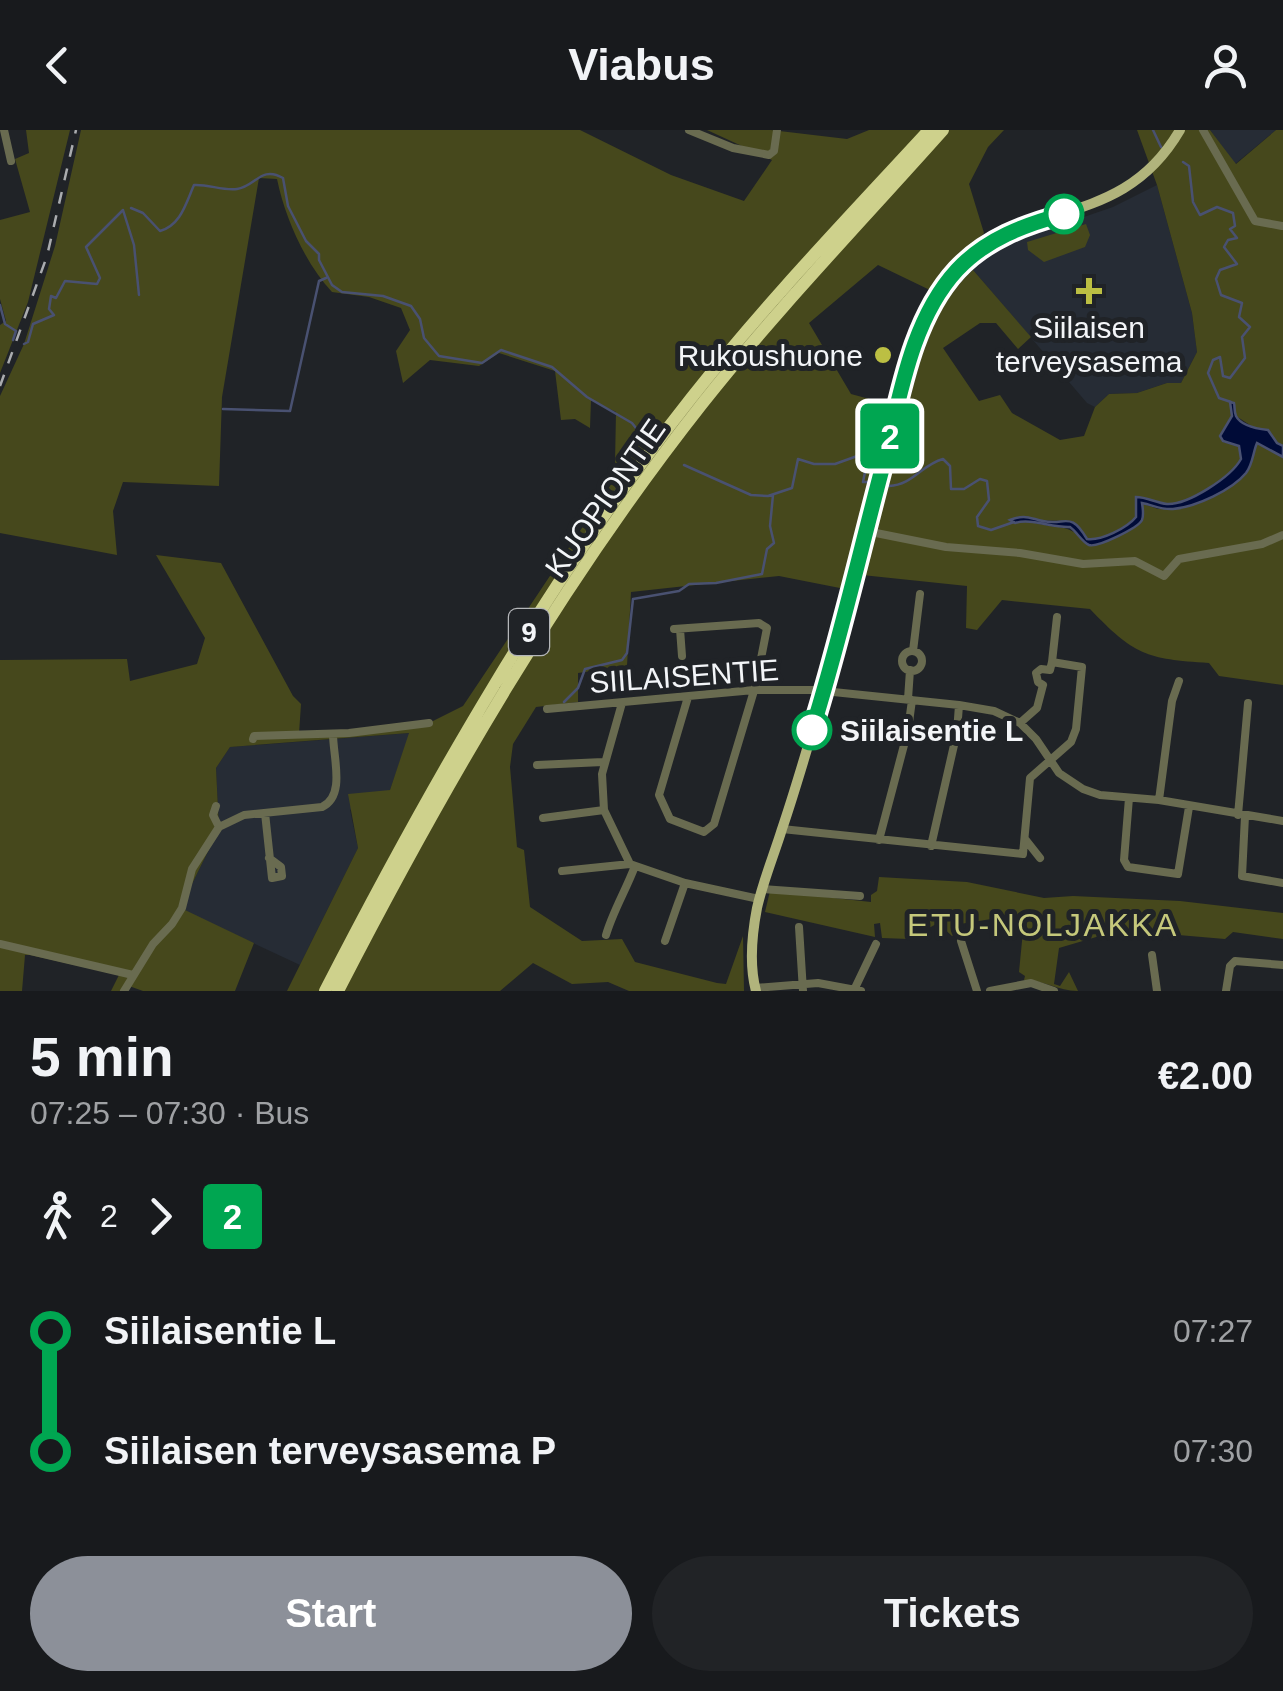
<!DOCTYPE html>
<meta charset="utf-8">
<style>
body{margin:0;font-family:Arial,sans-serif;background:#212326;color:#f1f3f6;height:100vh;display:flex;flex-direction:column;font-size:38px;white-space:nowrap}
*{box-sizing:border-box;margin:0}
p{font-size:32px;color:#9fa1a4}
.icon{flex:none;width:55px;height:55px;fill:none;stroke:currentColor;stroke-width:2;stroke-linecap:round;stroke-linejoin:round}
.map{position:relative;height:861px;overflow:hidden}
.details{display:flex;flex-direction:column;background:#181a1d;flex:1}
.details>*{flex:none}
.badge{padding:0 20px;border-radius:8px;font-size:35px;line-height:65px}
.map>.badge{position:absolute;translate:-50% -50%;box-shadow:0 0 0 5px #fff}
.legs{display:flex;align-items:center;gap:15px;height:110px;padding:0 30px;font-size:32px}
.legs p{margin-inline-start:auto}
.overview{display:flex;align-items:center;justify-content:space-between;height:170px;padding:0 30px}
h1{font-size:55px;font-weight:800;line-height:75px}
.cta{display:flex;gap:20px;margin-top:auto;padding:20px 30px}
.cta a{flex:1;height:115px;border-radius:60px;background:#8c9099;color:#fff;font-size:40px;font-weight:800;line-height:115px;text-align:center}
.cta a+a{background:#212326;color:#f1f3f6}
ul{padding:0 30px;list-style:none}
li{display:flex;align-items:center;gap:35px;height:120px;font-size:38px}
li i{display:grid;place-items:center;width:15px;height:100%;margin:0 12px;background:currentColor}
li i::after{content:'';width:25px;height:25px;margin:-12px;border:8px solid;border-radius:50%;background:#181a1d}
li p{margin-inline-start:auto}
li:first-child i{background:linear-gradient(#0000 50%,currentColor 0)}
li:last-child i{background:linear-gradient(currentColor 50%,#0000 0)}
header{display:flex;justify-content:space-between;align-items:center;height:130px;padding:0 30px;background:#181a1d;font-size:45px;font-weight:800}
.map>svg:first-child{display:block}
.built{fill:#262c35}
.green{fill:#46481c}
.water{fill:#000b37;stroke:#495171;stroke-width:2.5}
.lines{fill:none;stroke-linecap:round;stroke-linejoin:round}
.stream{stroke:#495171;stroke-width:2.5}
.minor{stroke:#696b50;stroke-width:8}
.major{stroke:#b1b47c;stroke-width:10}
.highway{stroke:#ced18c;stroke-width:12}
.rail{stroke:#aaacaf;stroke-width:2.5;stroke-dasharray:12 12;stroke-linecap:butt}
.line-1-casing{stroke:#fff;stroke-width:22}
.line-1{stroke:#00a651;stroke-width:15}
.stop-1-dot{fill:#fff;stroke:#00a651;stroke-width:5}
.poi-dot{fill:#bcbf43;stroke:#202327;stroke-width:4}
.labels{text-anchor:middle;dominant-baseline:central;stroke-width:10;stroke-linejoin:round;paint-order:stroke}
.shield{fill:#202327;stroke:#b4b6b9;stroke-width:2.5}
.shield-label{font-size:28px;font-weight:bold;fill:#f3f5f8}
.poi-label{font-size:30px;fill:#f3f5f8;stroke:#202327}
.street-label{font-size:30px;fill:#f3f5f8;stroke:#202327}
.stop-label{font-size:30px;font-weight:bold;fill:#f3f5f8;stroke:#202327;text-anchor:start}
.neighbourhood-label{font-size:32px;letter-spacing:2.5px;fill:#c5c87b;stroke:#202327}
</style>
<header><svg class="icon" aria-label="back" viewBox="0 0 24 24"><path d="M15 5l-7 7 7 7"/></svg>Viabus<svg class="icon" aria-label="person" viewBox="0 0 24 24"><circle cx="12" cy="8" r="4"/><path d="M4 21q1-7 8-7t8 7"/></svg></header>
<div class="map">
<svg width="1283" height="861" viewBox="0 0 1283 861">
<rect width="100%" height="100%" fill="#202327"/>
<path class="built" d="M 1210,0 L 1276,0 L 1235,34 Z
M 1157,55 L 1192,183 L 1197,222 L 1181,253 L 1167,253 L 1137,263 L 1109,264 L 1095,277 L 1087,273 L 973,140 L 986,127 L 1014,111 L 1113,77 Z
M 410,603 L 390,660 L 350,680 L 358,718 L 300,835 L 185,781 L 190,758 L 219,699 L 216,638 L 230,617 Z"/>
<path class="green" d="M 26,0 L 70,0 L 28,172 L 0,243 L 0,195 L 6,191 L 0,169 L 0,90 L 30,82 L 15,29 L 29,23 Z
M 81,0 L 580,0 L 671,45 L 744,71 L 772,30 L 707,0 L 771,0 L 847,9 L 869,0 L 1004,0 L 988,17 L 969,54 L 984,103 L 934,162 L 878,135 L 809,193 L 851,264 L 895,276 L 845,459 L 779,446 L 631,462 L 627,536 L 578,543 L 578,572 L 536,577 L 513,614 L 510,637 L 517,717 L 524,720 L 530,777 L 582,811 L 622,809 L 635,832 L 717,853 L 726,854 L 743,806 L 744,861 L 629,861 L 608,852 L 572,854 L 533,833 L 500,861 L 287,861 L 358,718 L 348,664 L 390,660 L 409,603 L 230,617 L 216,638 L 219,699 L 190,758 L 185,780 L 254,813 L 235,861 L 143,861 L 129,856 L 125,861 L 111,861 L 119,845 L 30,825 L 25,825 L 22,861 L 0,861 L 0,530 L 127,529 L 130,551 L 197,534 L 205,508 L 156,425 L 221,433 L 293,566 L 301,574 L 299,604 L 429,593 L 463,576 L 620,341 L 615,333 L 616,282 L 591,270 L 590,298 L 575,289 L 561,290 L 555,241 L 499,223 L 479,236 L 430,230 L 403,253 L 396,221 L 410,200 L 401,178 L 369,167 L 332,162 C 305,133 285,88 277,49 L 259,48 L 222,267 L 219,356 L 123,352 L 113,381 L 117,425 L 0,403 L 0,266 L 24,214 L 55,116 Z
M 1137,0 L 1210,0 L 1236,34 L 1276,0 L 1283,0 L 1283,316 L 1277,314 L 1271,303 L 1256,299 L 1236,286 L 1234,273 L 1230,272 L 1232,286 L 1220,306 L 1223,312 L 1239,316 L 1241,329 C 1229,349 1191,375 1167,374 C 1156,373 1147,367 1136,367 L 1136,387 C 1130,394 1099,412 1090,410 C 1083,407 1077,397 1072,391 L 1026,390 C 1058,402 1065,389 1091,416 L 1137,396 L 1141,373 L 1158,379 L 1196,373 L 1217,363 L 1248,341 L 1257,313 L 1283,327 L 1283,555 L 1219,546 L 1209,533 C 1146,529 1134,525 1090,479 L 1002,470 L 977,500 L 966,498 L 967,456 L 862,445 C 875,400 887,355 900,309 C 916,250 925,183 973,140 L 1031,207 L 1018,219 L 996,193 L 980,193 L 943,218 L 979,271 L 1000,265 L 1012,283 L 1060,310 L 1084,306 L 1095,277 L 1109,264 L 1137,263 L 1167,253 L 1181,253 L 1197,222 L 1192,183 L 1157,55 Z
M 1086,94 L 1090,105 L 1085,117 L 1044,132 L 1028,120 L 1027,112 Z
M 879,747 L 967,752 L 1044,768 L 1073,766 L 1180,771 L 1283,783 L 1283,809 L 1233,802 L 1225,809 L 1120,800 L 1059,818 L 1054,854 L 1060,856 L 1069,842 L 1078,861 C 1058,861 1044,850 1024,850 L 1025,846 L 1019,842 L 1023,801 L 1010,786 L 960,794 L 960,800 L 952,806 L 938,793 L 909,809 L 882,808 L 880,793 L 874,794 L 875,807 L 765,782 L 770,761 L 871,772 L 871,765 L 877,761 Z"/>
<path class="water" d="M 1230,272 L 1234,273 C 1235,277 1234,282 1236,286 C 1241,296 1259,299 1268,300 L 1277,313 L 1283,316 L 1283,327 L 1257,313 C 1253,322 1253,334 1246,343 C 1232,360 1196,377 1173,379 C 1161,380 1153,375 1142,373 C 1143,379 1144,385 1142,390 C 1138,398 1097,418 1089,415 C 1082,412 1077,402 1070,397 C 1052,398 1031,388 1015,393 L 1010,390 C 1025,384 1029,388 1043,391 C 1066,396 1070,380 1087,409 C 1101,411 1127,398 1136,387 L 1136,367 C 1147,367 1156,373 1167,374 C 1188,375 1231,347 1241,329 L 1239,316 L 1223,311 L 1220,306 L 1232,286 Z"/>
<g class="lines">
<path class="stream" d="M 1153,0 L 1161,17
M 1183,32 L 1189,36 L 1193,72 L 1200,85 L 1217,77 L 1233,83 L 1235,96 L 1230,99 L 1237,108 L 1228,110 L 1224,117 L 1237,134 L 1220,140 L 1216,149 L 1221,165 L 1242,173 L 1239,187 L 1250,197 L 1242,207 L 1245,228 L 1230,248 L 1223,246 L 1220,227 L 1213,230 L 1208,243 L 1219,268 L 1231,272
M 131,78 L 143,83 L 160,101 C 181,95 186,73 194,55 C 208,54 223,61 237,59 C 255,57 261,35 283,48 L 288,76 L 306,111 L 319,124 L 319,130 L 332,155 L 342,162 L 383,166 L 411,176 L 420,189 L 424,208 L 439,226 L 482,233 L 501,220 L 552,237 L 587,267 L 632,293 L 647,312
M 0,175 L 5,194 L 16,201 L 13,210
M 24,214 L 28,212 L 33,194 L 54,185 L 49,179 L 51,166 L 56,168 L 65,151 L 97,154 L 100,148 L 86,117 L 123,80 L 134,115 L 139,165
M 223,279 L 290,281 L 319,151 L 326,148
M 684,335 L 751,365 L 768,366 L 792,358 L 798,329 L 814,334 L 835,334 L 860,325 L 867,332 L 863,352 L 873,352
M 889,356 C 913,355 921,335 943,329 L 950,336 L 951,359 L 964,359 L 980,349 L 987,351 L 989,370 L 977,387 L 978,396 L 991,400 L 1014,392
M 564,572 L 578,558 L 585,539 L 622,530 L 627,523 L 633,469 L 679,461 L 689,454 L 716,453 L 762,444 L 767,419 L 774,413 L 770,396 L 773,365"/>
<path class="minor" d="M 4,0 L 11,31
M 689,0 L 733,18 L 769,25 L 774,21 L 777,0
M 1203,0 L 1255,91 L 1282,96
M 866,401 L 946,417 L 1020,423 L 1083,434 L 1135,431 L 1164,446 L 1179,429 L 1262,414 L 1283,405
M 674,499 L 759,493 L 767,498 L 756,554 L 714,694 L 704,702 L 670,689 L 659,665 L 688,567
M 680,499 L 682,526
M 913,521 L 920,464
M902 531a10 10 0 1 1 20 0a10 10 0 1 1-20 0Z
M 1052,532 L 1057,487
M 908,569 L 910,540
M 622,573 L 602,644 L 604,680 L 630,734 L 685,753 L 759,769
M 547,579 L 754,560 L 814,560 L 959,575 L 994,581 L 1020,593 L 1036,609 L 1059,643 L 1083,659 L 1100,665 L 1159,670 L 1283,691
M 1020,593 L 1037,578 L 1043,555
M 253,609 L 254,606 L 349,603 L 429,593
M 537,635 L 603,632
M 1129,668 L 1124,730 L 1128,737 L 1178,744 L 1189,677
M 1159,670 L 1172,571 L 1179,551
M 216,676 L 213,685 L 219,697
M 265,683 L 272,748 L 282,746 L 281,737 L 269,728
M 1238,685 L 1248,573
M 1245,686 L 1242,746 L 1283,753
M 543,688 L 604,680
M 782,699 L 1023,724 L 1030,648 L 1071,612 L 1076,599 L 1082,537 L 1052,532 L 1050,540 L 1041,539 L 1036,543 L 1038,552 L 1043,555
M 1025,709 L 1040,728
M 879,710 L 908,600 L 912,570
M 931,716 L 957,602 L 959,575
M 562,741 L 630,734
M 762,759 L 860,766
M 799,797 L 803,861
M 606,805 C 613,781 626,760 635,736
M 665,811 L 685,753
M 961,811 L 977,861
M 0,814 L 133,845
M 1152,825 L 1157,861
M 755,858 L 818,853 L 861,861
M 855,858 L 876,814
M 124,861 L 153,814 L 172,794 L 182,778 L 192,739 L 219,697 L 244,685 L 322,677 C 346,666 333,627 333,604
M 990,861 L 1031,853 L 1054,861
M 1226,861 L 1230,836 L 1235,831 L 1283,835"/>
<path class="major" d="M 756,861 C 749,835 752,804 757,778 C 763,751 774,725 782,699 C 796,658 808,616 820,575 C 844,492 864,408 885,325 C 901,264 912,191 955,143 C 1024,65 1120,103 1180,0"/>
<path class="highway" d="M 325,861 C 431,655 548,449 692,267 C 766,173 848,88 929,0
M 338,861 C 443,657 560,454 702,274 C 778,178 862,91 943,0"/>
<path class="rail" d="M 0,256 L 47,126 L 76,0"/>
</g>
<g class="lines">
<defs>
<path id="line-1" d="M 812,600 C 839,514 859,426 882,339 C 899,274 909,192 957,140 C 986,109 1024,95 1064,84"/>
</defs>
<use href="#line-1" class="line-1-casing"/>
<use href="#line-1" class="line-1"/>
</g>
<g class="stop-1-dot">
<circle cx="1064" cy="84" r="18"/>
<circle cx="812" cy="600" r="18"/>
</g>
<g class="poi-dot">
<path d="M1084 146h10v10h10v10h-10v10h-10v-10h-10v-10h10z"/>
<circle cx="883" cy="225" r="10"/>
</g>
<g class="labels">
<rect class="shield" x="509" y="479" width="40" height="46" rx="8"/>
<g class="shield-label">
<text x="529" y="502">9</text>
</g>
<g class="poi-label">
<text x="1089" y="197">Siilaisen<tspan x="1089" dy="34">terveysasema</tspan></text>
<text x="863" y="225" text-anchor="end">Rukoushuone</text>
</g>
<g class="street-label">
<text transform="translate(605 368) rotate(-55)">KUOPIONTIE</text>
<text transform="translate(684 546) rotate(-4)">SIILAISENTIE</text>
</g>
<g class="stop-label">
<text x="840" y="600">Siilaisentie L</text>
</g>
<g class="neighbourhood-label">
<text x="1043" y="795">ETU-NOLJAKKA</text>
</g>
</g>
</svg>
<b class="badge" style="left:890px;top:306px;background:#00a651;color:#fff">2</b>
</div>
<section class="details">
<div class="overview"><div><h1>5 min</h1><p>07:25 – 07:30 · Bus</p></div><b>€2.00</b></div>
<div class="legs"><svg class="icon" aria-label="walk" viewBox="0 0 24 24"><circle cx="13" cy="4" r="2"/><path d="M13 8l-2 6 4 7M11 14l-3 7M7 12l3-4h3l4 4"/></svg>2<svg class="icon" aria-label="forward" viewBox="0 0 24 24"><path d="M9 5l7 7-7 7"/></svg><b class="badge" style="background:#00a651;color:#fff">2</b></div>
<ul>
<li><i style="color:#00a651"></i><b>Siilaisentie L</b><p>07:27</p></li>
<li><i style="color:#00a651"></i><b>Siilaisen terveysasema P</b><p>07:30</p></li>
</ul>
<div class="cta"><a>Start</a><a>Tickets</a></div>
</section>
